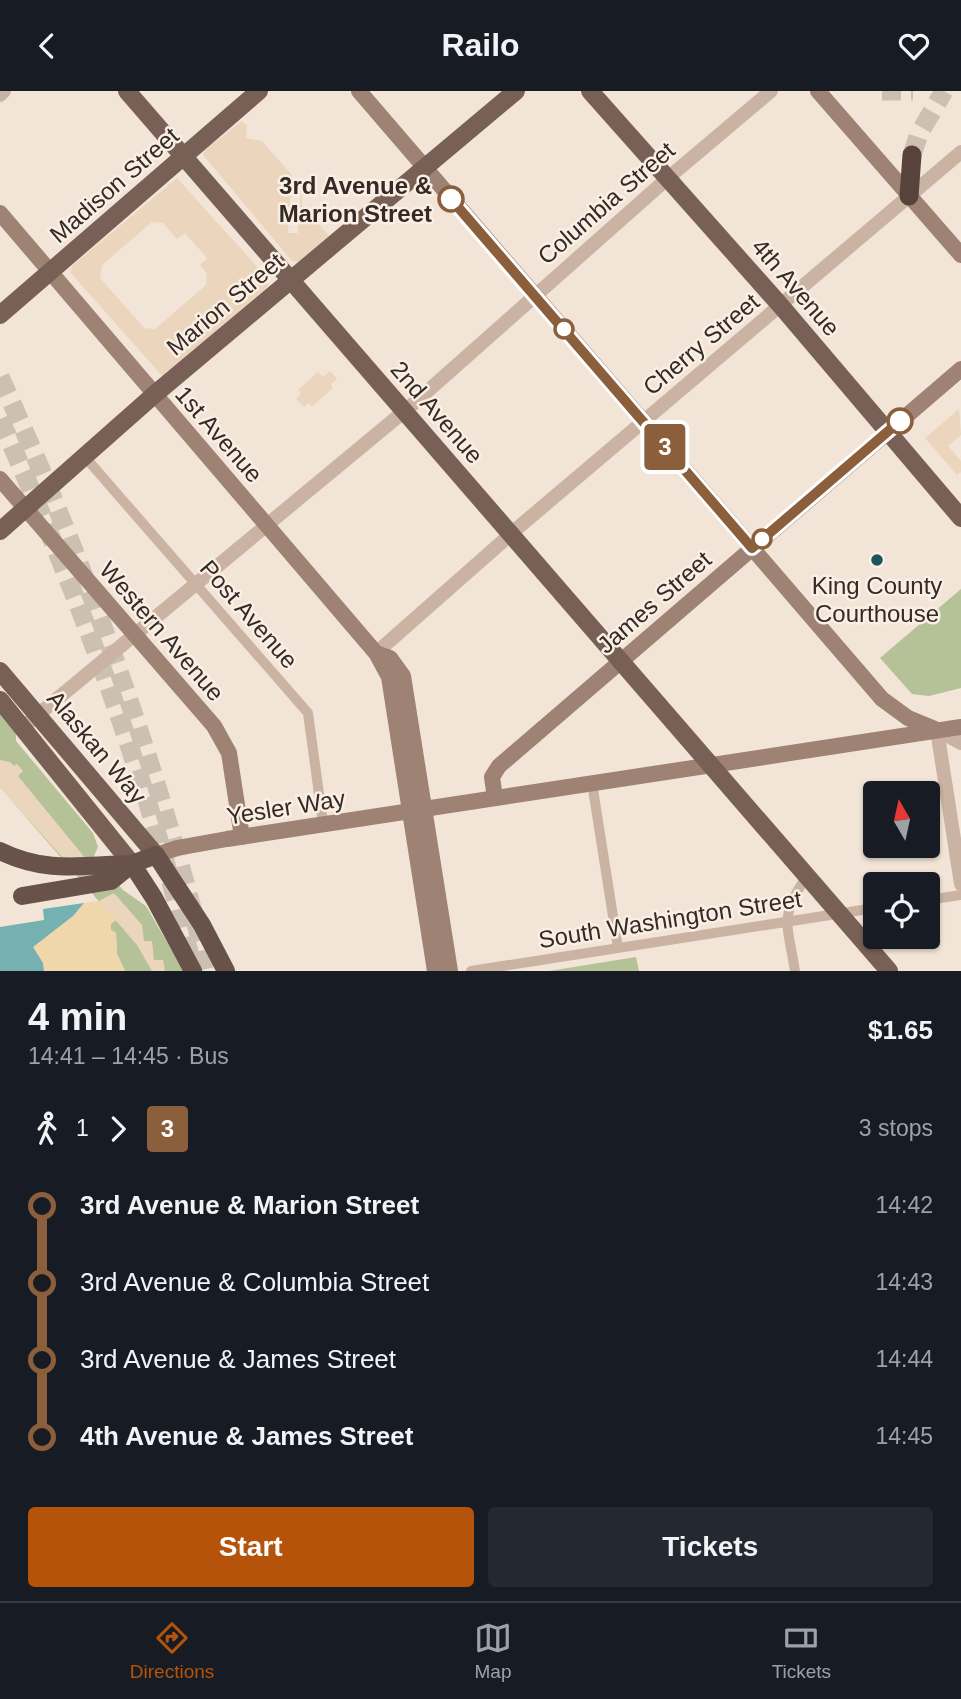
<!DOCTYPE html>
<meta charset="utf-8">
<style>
body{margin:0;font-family:Helvetica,sans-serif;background:#242831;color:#f1f3f6;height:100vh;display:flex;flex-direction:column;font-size:26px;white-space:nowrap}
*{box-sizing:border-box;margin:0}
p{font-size:23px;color:#9ea1a6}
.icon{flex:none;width:38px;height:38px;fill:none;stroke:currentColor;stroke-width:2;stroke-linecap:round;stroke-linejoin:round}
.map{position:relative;height:880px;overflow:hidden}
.sheet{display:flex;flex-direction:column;background:#171b24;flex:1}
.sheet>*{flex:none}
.badge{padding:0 14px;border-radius:5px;font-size:24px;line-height:46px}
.needle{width:46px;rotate:351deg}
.controls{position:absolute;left:863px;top:690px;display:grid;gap:14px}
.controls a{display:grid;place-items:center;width:77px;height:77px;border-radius:7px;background:#171b24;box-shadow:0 2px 5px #0004;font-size:35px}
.map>.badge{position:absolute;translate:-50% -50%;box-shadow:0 0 0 4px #fff}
.legs{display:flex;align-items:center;gap:10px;height:77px;padding:0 28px;font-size:23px}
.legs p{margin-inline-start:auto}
.overview{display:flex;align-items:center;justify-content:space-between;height:119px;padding:0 28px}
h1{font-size:38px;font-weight:700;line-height:52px}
.primary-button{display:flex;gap:14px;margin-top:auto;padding:14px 28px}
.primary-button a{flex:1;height:80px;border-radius:7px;background:#b45309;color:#fff;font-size:28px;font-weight:700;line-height:80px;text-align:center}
.primary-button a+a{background:#242831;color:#f1f3f6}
ul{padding:0 28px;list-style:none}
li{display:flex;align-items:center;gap:24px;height:77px;font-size:26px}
li i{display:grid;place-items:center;width:10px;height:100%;margin:0 9px;background:currentColor}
li i::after{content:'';width:18px;height:18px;margin:-9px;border:5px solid;border-radius:50%;background:#171b24}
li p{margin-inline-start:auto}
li:first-child i{background:linear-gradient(#0000 50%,currentColor 0)}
li:last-child i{background:linear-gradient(currentColor 50%,#0000 0)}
header{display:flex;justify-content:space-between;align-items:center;height:91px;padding:0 28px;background:#171b24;font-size:32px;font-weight:700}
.tab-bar{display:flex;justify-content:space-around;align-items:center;height:98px;border-top:2px solid #363941;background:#171b24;font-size:19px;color:#9ea1a6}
.tab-bar a{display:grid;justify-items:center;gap:4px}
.tab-bar .selected{color:#b45309}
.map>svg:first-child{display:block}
.green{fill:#b5c297}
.sand{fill:#f0d6ab}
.plaza{fill:#ebd5bd;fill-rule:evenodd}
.water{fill:#75b1b1}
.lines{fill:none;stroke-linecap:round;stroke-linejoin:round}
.motorway-tunnel{stroke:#ccc0b3;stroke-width:19;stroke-dasharray:19 10;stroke-linecap:butt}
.minor{stroke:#cbb3a3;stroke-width:10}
.tertiary{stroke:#cbb3a3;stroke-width:14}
.secondary{stroke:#9e8274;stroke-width:16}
.primary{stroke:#786056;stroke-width:18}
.trunk{stroke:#685249;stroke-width:18}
.motorway{stroke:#57433c;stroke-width:19}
.line-1-casing{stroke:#fff;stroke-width:16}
.line-1{stroke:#8b5e3c;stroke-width:10}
.stop-1-dot{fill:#fff;stroke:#8b5e3c;stroke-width:3.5}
.poi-dot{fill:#195759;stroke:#faefe4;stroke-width:2.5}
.labels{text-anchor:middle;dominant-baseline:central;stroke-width:5;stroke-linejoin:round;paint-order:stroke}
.street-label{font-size:24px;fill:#352a25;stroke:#faefe4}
.stop-label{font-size:24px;font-weight:bold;fill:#352a25;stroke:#faefe4;text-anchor:end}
.poi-label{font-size:24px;fill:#352a25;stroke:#faefe4}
</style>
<header><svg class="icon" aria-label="back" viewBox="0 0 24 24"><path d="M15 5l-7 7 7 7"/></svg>Railo<svg class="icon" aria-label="heart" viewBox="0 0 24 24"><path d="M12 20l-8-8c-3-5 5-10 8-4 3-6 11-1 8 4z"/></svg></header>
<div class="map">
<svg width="961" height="880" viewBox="0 0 961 880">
<rect width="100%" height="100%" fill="#f2e5d7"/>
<path class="green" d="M 961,498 L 961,597 L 929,605 L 912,603 L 880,567 Z
M 0,619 L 16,641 L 16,650 L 93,742 L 98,756 L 94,765 L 123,799 L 146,815 L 184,880 L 125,880 L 117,863 L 116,842 L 111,839 L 111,833 L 115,829 L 0,696 Z
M 636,866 L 639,880 L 549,880 Z"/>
<path class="sand" d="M 99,810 L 116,829 L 111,833 L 111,839 L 116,842 L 117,863 L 125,880 L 44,880 L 43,872 L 32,856 L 73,825 L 84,812 Z"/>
<path class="plaza" d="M 242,30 L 247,35 L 246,47 L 262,50 L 292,84 L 288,142 L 298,142 L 301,95 L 302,114 L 329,145 L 298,171 L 292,170 L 203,64 L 205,59 Z
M 177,87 L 269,189 L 268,196 L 163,286 L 70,181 L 72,175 ZM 152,131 L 163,132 L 177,148 L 185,142 L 207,167 L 200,174 L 207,183 L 206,194 L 155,238 L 144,237 L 100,187 L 102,174 Z
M 330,280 L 337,288 L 331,293 L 333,297 L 312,316 L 309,312 L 304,316 L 296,308 L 301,303 L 298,299 L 318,281 L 323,286 Z
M 959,318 L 961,344 L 948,355 L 961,370 L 961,381 L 957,384 L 925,347 Z
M 0,669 L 10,671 L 14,675 L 17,673 L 23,680 L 18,685 L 86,768 L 62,766 L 5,702 L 0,696 Z
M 114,802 L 142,834 L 144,850 L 152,850 L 154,869 L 163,869 L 165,880 L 152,880 L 137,854 L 99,810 Z"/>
<path class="water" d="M 84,812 L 73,825 L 33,856 L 43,872 L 44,880 L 0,880 L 0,836 L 44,829 L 43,818 Z"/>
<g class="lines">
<path class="motorway-tunnel" d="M 882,0 L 913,0
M 912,64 L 919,43 L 944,0
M 0,286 C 88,478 158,676 208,880
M 0,328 C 79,504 148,686 192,874"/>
<path class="minor" d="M 85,366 L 308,622 L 322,725 L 326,733
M 592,692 L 618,857
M 928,809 L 961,804
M 471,880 L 875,817
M 795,880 C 788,835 778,825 808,784"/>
<path class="tertiary" d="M 0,4 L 4,0
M 376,562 L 520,435 L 961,61
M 22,637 L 413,313 L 668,87 L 771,0
M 937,639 L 961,793
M 937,639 L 961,652"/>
<path class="secondary" d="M 359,0 L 882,608 L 908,627 L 937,639
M 818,0 L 961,164
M 0,122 L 376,562 L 389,586 L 435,880
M 0,388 L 214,635 L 229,662 L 242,746
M 376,562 L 390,567 L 403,585 L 450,880
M 495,707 L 492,686 L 499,675 L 961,278
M 156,764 L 177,757 L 227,748 L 961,636"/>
<path class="primary" d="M 127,0 L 889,880
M 590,0 L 781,215 L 961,427
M 0,224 L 259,0
M 0,440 L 155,303 L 516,0
M 0,580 L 156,764
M 0,609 L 132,773"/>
<path class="trunk" d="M 0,760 C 47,783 83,774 132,773
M 132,773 L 154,807 L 193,880
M 22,805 L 111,790 L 132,773 L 156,764 L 202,834 L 226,880"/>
<path class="motorway" d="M 909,105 L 912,64"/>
</g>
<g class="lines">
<defs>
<path id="line-1" d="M 451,108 L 752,457 L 900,330"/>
</defs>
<use href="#line-1" class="line-1-casing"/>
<use href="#line-1" class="line-1"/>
</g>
<g class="stop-1-dot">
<circle cx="451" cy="108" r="12"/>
<circle cx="564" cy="238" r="9"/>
<circle cx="900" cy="330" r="12"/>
<circle cx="762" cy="448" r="9"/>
</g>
<circle class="poi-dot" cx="877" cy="469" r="7"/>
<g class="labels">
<g class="street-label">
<text transform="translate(114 94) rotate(-41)">Madison Street</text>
<text transform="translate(606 112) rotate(-41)">Columbia Street</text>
<text transform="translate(796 196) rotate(49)">4th Avenue</text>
<text transform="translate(225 213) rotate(-40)">Marion Street</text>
<text transform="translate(701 253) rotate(-40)">Cherry Street</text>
<text transform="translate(437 321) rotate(49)">2nd Avenue</text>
<text transform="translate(219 343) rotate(49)">1st Avenue</text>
<text transform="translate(654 511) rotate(-41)">James Street</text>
<text transform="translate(249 523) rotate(49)">Post Avenue</text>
<text transform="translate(162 540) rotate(49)">Western Avenue</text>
<text transform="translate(97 656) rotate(50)">Alaskan Way</text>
<text transform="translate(286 716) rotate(-9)">Yesler Way</text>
<text transform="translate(670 828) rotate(-9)">South Washington Street</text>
</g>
<g class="stop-label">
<text x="432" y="94">3rd Avenue &amp;<tspan x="432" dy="28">Marion Street</tspan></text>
</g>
<g class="poi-label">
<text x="877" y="494">King County<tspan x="877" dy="28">Courthouse</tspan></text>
</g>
</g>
</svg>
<div class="controls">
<a><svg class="needle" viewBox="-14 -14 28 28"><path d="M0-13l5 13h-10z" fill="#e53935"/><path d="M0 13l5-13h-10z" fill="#9ea1a6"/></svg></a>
<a><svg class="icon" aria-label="locate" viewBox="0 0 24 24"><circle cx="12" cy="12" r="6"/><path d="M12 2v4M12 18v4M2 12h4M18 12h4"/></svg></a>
</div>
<b class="badge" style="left:665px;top:356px;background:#8b5e3c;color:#fff">3</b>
</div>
<section class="sheet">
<div class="overview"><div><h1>4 min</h1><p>14:41 – 14:45 · Bus</p></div><b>$1.65</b></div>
<div class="legs"><svg class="icon" aria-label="walk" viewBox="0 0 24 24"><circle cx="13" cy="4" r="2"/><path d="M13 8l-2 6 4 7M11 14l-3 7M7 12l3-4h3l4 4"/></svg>1<svg class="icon" aria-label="forward" viewBox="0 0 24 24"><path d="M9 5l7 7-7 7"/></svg><b class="badge" style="background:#8b5e3c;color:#fff">3</b><p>3 stops</p></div>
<ul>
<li><i style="color:#8b5e3c"></i><b>3rd Avenue &amp; Marion Street</b><p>14:42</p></li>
<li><i style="color:#8b5e3c"></i><span>3rd Avenue &amp; Columbia Street</span><p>14:43</p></li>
<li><i style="color:#8b5e3c"></i><span>3rd Avenue &amp; James Street</span><p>14:44</p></li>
<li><i style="color:#8b5e3c"></i><b>4th Avenue &amp; James Street</b><p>14:45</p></li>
</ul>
<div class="primary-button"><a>Start</a><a>Tickets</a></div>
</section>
<nav class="tab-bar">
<a class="selected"><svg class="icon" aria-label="directions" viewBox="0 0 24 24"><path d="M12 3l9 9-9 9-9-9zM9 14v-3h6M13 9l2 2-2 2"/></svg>Directions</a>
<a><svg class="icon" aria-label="map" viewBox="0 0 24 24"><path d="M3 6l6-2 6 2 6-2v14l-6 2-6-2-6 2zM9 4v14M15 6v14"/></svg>Map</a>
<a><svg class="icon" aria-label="tickets" viewBox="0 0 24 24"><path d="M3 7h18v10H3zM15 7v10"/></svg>Tickets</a>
</nav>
